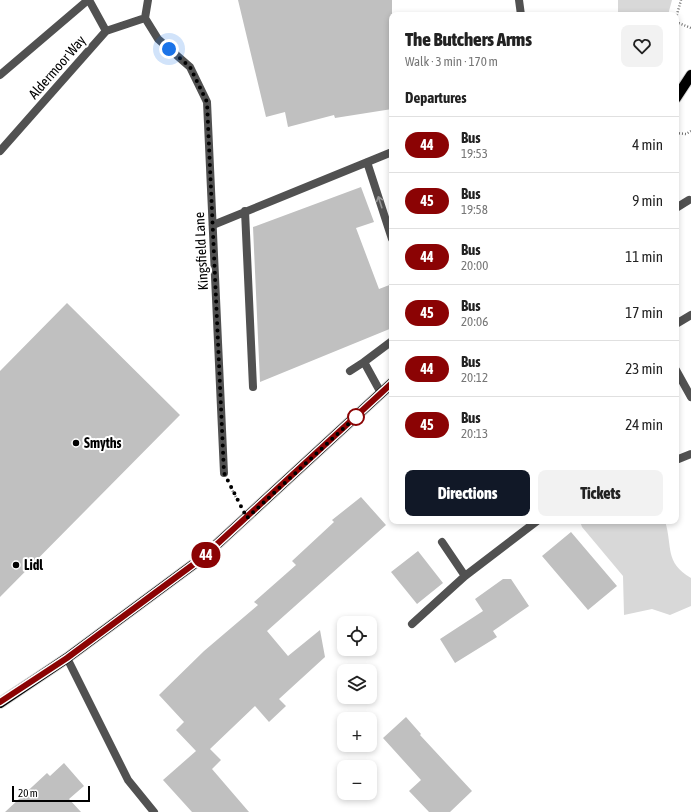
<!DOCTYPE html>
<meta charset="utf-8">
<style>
body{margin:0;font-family:"Asap Condensed",sans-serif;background:#f2f2f2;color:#222;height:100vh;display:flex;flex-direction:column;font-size:15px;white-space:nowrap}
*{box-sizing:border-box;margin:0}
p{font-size:13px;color:#767676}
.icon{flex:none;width:22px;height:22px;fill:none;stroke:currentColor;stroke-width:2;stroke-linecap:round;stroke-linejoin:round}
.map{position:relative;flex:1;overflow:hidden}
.side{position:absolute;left:389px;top:12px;width:290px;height:512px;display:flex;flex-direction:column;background:#fff;border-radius:8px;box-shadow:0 2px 6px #0003}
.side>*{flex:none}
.badge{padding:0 8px;border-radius:13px;font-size:14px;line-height:26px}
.tools{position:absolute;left:337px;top:616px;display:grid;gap:8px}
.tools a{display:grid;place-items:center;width:40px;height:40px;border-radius:8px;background:#fff;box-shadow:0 2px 6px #0003;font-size:20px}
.scale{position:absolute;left:12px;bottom:10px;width:78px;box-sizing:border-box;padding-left:4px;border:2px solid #000;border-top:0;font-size:11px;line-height:14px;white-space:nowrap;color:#000;-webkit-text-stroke:3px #fff;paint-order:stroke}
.you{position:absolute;width:20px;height:20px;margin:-10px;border:3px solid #fff;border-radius:50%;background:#1a73e8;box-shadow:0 0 0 6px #1a73e833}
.map>.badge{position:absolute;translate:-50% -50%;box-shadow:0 0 0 2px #fff}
h2{padding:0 16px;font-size:15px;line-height:36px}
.round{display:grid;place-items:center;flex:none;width:42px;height:42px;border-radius:8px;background:#f2f2f2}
.headline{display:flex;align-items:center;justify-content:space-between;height:68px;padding:0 16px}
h1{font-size:19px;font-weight:800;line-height:30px}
.button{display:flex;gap:8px;margin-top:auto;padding:8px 16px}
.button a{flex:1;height:46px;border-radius:8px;background:#111827;color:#fff;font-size:16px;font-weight:800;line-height:46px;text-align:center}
.button a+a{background:#f2f2f2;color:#222}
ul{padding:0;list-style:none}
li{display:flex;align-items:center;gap:12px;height:56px;padding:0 16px;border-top:1px solid #e0e0e0}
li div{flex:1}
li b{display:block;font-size:15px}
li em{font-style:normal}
li .badge{min-width:44px;font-weight:700;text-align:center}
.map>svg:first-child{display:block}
.green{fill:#d8d8d8}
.building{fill:#c0c0c0}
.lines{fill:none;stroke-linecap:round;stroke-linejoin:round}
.primary-casing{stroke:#dbdbdb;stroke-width:12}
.path{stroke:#737373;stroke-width:2.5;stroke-dasharray:1 2;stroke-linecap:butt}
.service{stroke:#515151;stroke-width:8}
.minor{stroke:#515151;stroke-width:8}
.primary{stroke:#000;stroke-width:10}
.oneway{stroke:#979797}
.line-casing{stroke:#fff;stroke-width:9}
.line{stroke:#8b0304;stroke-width:6}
.walk{stroke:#000;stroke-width:4;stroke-dasharray:0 7.2}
.stop-dot{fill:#fff;stroke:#8b0304;stroke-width:2}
.poi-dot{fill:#000;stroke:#fff;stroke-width:1.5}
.labels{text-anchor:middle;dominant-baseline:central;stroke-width:4;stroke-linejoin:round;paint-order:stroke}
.street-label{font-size:14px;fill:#000;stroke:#fff}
.poi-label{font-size:14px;font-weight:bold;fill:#000;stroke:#fff;text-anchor:start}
</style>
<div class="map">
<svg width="691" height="812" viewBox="0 0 691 812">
<rect width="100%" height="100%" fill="#fff"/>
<path class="green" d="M 618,0 L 672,0 L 668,15 L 618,15 Z
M 580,521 L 665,521 C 673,547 664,562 691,578 L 691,606 L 670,615 L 652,609 L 624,615 L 623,576 L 582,527 Z"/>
<path class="building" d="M 238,0 L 392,0 L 392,109 L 335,118 L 334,115 L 288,127 L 285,112 L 266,117 Z
M 361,187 L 374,222 L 356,228 L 379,289 L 392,284 L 392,328 L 260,382 L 253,227 Z
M 67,303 L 180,415 L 0,597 L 0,371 Z
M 361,497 L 386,525 L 267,631 L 288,656 L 320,630 L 325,657 L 279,699 L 286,706 L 269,722 L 255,706 L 210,749 L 221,760 L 212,769 L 249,812 L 192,812 L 163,780 L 196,751 L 176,730 L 184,722 L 159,695 L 204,651 L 258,605 L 254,602 L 296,565 L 292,561 L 334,522 L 332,520 Z
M 571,532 L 617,586 L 588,610 L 542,556 Z
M 418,551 L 443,583 L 417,604 L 391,572 Z
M 503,579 L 511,579 L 529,606 L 493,631 L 497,637 L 455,663 L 440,639 L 483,611 L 475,599 Z
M 406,717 L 421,734 L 420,735 L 472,791 L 450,812 L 429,812 L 409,791 L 421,780 L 383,738 Z
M 64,763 L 84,786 L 69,799 L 81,812 L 5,812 L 47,773 L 50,776 Z"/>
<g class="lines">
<defs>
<path id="primary" d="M 676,98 L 691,75
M 0,703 L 67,658 L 202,558 L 392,383"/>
</defs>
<use href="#primary" class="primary-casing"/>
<path class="path" d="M 676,18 L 681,0
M 676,22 L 691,28
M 676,133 L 686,134 L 691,131
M 231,488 L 238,501"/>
<path class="service" d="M 89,0 L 106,31
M 519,0 L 521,15
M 0,75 L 88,0
M 367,162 L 392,239
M 676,208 L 689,200
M 245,211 L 253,387
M 213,225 L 392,152
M 676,324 L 691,315
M 676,370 L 691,397
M 350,371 L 364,362
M 381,393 L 364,362 L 392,341
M 67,658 L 128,780 L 154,812"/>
<path class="minor" d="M 148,0 L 145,18 L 158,39 L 190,67 L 207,102 L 224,473
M 0,151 L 106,31 L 145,18
M 676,460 L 691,454
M 442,542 L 465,576 L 537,521
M 412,624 L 465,576"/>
<use href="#primary" class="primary"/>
</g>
<defs><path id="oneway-shaft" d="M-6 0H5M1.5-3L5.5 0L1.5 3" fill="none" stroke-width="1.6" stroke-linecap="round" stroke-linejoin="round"/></defs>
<use class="oneway" href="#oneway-shaft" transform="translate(380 202) rotate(-108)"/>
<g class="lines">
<defs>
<path id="line" d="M 0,702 L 67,658 L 202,558 L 392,383"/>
</defs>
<use href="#line" class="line-casing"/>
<use href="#line" class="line"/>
<path class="walk" d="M 169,49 L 190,67 L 207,102 L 224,473 L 247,518 L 359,414 L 356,417"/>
</g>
<circle class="stop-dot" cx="356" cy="417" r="8"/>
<g class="poi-dot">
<circle cx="76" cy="443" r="4"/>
<circle cx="16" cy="565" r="4"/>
</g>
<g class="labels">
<g class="street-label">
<text transform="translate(57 67) rotate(-49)">Aldermoor Way</text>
<text transform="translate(201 251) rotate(-93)">Kingsfield Lane</text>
</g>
<g class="poi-label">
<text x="84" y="443">Smyths</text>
<text x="24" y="565">Lidl</text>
</g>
</g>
</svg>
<div class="tools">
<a><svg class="icon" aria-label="locate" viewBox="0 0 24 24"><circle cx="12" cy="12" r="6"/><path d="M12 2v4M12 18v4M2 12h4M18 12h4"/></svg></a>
<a><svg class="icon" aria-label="layers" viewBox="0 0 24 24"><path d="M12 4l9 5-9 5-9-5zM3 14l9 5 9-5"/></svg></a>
<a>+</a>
<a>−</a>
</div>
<div class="scale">20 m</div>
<div class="you" style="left:169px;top:49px"></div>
<b class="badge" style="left:206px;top:555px;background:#8b0304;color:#fff">44</b>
<section class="side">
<div class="headline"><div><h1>The Butchers Arms</h1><p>Walk · 3 min · 170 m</p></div><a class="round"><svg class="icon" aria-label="heart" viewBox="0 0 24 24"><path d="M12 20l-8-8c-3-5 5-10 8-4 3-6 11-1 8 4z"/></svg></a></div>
<h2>Departures</h2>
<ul>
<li><span class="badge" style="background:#8b0304;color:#fff">44</span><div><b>Bus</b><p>19:53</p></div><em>4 min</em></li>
<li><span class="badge" style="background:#8b0304;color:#fff">45</span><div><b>Bus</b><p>19:58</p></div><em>9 min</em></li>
<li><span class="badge" style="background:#8b0304;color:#fff">44</span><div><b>Bus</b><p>20:00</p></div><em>11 min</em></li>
<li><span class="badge" style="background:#8b0304;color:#fff">45</span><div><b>Bus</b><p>20:06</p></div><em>17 min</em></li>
<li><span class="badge" style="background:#8b0304;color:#fff">44</span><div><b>Bus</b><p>20:12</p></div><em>23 min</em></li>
<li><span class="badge" style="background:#8b0304;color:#fff">45</span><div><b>Bus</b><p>20:13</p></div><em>24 min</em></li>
</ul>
<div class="button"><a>Directions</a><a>Tickets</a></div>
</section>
</div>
